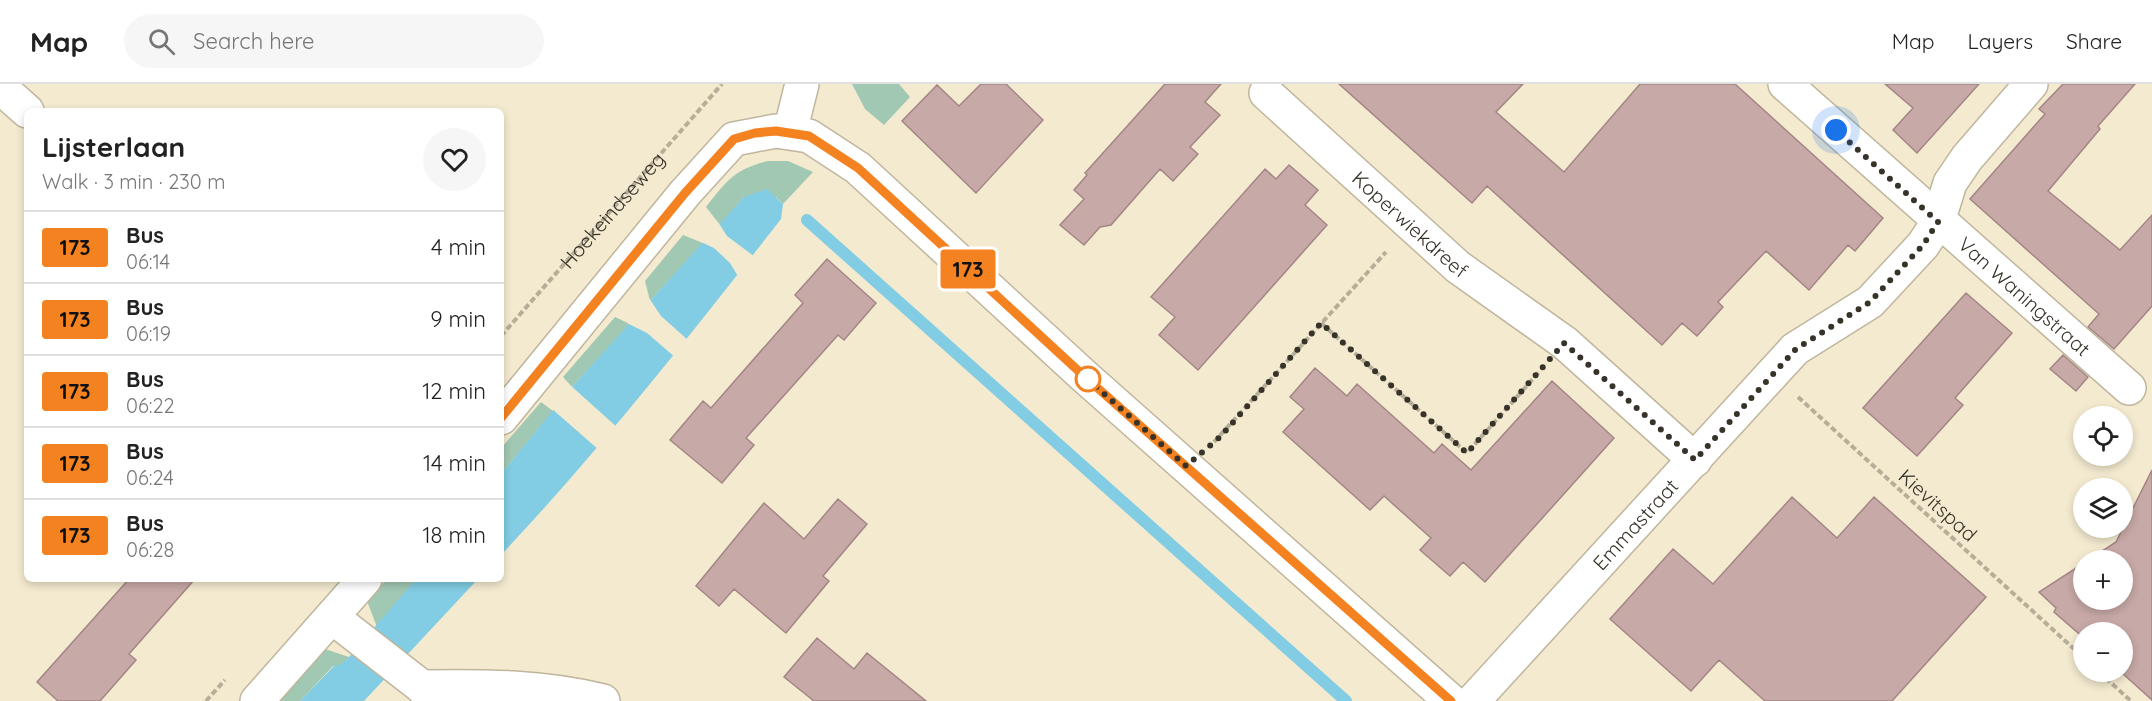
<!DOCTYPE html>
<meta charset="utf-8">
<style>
body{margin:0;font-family:Quicksand,sans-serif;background:#f6f6f6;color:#222;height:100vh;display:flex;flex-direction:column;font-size:22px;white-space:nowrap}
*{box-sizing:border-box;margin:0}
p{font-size:20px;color:#767676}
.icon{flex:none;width:33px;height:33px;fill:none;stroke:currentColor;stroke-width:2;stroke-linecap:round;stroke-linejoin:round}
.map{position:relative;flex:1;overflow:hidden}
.details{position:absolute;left:24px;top:24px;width:480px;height:474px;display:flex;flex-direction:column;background:#fff;border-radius:9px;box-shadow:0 3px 9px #0003}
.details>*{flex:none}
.badge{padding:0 12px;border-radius:4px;font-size:21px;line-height:39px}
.fabs{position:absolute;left:2073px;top:322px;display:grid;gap:12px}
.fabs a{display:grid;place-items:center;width:60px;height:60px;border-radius:50%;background:#fff;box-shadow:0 3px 9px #0003;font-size:30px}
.you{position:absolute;width:30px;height:30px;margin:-15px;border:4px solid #fff;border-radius:50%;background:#1a73e8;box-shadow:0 0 0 9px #1a73e833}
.map>.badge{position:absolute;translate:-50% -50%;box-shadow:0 0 0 3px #fff}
.round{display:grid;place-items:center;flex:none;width:63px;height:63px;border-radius:32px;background:#f6f6f6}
.headline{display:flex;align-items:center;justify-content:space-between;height:102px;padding:0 18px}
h1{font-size:28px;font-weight:800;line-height:45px}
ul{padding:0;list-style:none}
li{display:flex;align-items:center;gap:18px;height:72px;padding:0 18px;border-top:2px solid #e0e0e0}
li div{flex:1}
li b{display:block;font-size:22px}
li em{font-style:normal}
li .badge{min-width:66px;font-weight:700;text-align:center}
header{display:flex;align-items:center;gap:36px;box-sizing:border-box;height:84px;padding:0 30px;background:#fff;border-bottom:2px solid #e0e0e0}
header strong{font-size:28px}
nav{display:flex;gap:33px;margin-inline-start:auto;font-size:21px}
.search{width:420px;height:54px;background:#f6f6f6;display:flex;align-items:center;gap:15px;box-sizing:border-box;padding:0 21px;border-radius:33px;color:#767676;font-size:22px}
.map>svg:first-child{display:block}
.green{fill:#a1c8b3}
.water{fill:#82cde3}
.pier{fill:#f4ead0}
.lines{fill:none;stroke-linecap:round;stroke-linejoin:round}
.stream{stroke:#82cde3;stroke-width:12}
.building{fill:#c7a9a7;stroke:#a38685;stroke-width:1.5}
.street-casing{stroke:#bfb69d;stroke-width:36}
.secondary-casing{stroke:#bfb69d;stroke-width:36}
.path{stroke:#b6ae99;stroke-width:4;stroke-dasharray:6 3;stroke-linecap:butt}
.street{stroke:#fff;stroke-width:33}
.secondary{stroke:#fff;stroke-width:33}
.line-casing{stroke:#fff;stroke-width:14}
.line{stroke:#f58220;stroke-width:9}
.walk{stroke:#373329;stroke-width:6;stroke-dasharray:0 10.8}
.stop-dot{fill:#fff;stroke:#f58220;stroke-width:3}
.labels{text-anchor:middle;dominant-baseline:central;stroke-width:6;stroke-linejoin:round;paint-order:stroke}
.street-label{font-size:20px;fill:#373329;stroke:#f4ead0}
</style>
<header>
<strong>Map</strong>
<div class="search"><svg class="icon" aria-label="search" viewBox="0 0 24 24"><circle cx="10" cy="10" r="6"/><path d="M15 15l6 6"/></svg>Search here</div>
<nav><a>Map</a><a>Layers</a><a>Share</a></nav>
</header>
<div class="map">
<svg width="2152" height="617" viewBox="0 0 2152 617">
<rect width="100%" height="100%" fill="#f4ead0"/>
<path class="green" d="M 852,0 L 899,0 L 910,13 L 884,41 L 865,25 Z
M 768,77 L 788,77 L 813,88 L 783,120 L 776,113 L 744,113 L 720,141 L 706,123 C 727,96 735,85 768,77 Z
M 683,151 L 703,159 L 650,217 L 645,197 Z
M 615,233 L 630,240 L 572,303 L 563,293 Z
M 541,318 L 553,327 L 501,390 L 501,364 Z
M 387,495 L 416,495 L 377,543 L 367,517 Z
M 325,565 L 349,573 L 340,582 L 333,582 L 300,617 L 278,617 Z"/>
<path class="water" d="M 767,105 L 783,120 L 781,135 C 691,250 601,365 501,471 L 501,390 L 572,303 L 744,113 Z
M 416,495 L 478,495 L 364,617 L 300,617 L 334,582 L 340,581 L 349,573 Z"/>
<path class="pier" d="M 718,138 L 727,152 L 755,173 L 739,194 L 730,179 L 714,164 L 701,158 Z
M 649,214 L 661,232 L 689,257 L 676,274 L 647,249 L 627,239 Z
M 570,301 L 618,344 L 599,366 L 551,324 Z"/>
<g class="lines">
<path class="stream" d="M 807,136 L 1346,617"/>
</g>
<path class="building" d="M 981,0 L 1006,0 L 1043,36 L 976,109 L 902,37 L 937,1 L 959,22 Z
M 1165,0 L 1221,0 L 1205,18 L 1220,31 L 1190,63 L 1198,70 L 1173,97 L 1160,85 L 1111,141 L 1100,143 L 1084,161 L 1060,141 L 1084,115 L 1074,106 L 1087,91 L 1085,89 Z
M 1339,0 L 1523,0 L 1496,28 L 1564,88 L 1640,0 L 1735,0 L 1883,134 L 1855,167 L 1848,161 L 1809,206 L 1766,167 L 1718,218 L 1723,223 L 1697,252 L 1682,239 L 1662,261 L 1487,102 L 1472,119 Z
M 1885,0 L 1979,0 L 1917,69 L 1893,46 L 1913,24 Z
M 2063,0 L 2135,0 L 2098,42 L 2100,45 L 2048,107 L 2120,166 L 2152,131 L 2152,222 L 2114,265 L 2088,243 L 2099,230 L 1970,115 L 2045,30 L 2039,25 Z
M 1289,81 L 1318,106 L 1305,121 L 1327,141 L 1198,286 L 1159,251 L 1175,233 L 1151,213 L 1265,85 L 1276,95 Z
M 827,175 L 876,219 L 844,256 L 838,251 L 746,354 L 754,361 L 722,399 L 670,356 L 703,317 L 711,324 L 803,219 L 795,211 Z
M 1966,209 L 2012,249 L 1955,314 L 1963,321 L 1917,372 L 1863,324 Z
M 2063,271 L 2088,293 L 2076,307 L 2050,285 Z
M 1315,284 L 1347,312 L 1357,300 L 1434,369 L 1442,360 L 1471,386 L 1552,297 L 1614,354 L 1485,498 L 1463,478 L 1450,492 L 1420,466 L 1431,454 L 1384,412 L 1370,426 L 1283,348 L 1304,325 L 1290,313 Z
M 2152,386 L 2152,616 L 2122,589 L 2122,549 L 2084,549 L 2084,554 L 2054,528 L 2056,524 L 2039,508 L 2084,479 L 2084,516 L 2122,516 L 2122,477 L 2087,477 L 2116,458 Z
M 1792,413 L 1837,454 L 1874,413 L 1986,513 L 1892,617 L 1765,617 L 1719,576 L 1691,607 L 1610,535 L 1673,465 L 1713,500 Z
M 838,415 L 867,440 L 823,492 L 829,497 L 786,549 L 734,505 L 719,522 L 696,502 L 764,419 L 804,455 Z
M 129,495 L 195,495 L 129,570 L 136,576 L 100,617 L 58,617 L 37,598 Z
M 817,554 L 854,585 L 867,569 L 926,617 L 814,617 L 784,593 Z"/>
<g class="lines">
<defs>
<g id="street">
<path id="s2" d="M 1785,0 L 2129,304"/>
<path d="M 0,3 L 27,27"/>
<path id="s3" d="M 1266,9 L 1458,183 L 1565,259 L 1695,376"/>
<path d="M 790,48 L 802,0"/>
<path d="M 332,533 L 422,603 L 433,617"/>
<path d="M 422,603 C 483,602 543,602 603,617"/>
<path id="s4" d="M 1473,617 L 1795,265 L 1870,218 L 1923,161 L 1938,138 L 1950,99 L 1967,74 L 2031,0"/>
</g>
<path id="secondary" d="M 501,334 L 685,109 L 734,55 L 776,47 L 809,52 L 858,84 L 1084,292 L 1451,617
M 257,617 L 365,495"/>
</defs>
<use href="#street" class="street-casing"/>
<use href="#secondary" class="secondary-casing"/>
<g class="path">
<path d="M 1321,239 L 1467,369 L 1540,287"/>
<path id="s1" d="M 501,252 L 722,0"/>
<path d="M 1798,313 L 2084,574"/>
<path d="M 1214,358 L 1386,168"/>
<path d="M 2099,588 L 2131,617"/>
<path d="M 206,617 L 225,596"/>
</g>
<use href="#street" class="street"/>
<use href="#secondary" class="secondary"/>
</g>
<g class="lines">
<defs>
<path id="line" d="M 501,334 L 685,109 L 734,55 L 755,49 L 776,47 L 809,52 L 858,84 L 1084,292 L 1451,617"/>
</defs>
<use href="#line" class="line-casing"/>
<use href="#line" class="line"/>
<path class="walk" d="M 1088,295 L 1084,292 L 1186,382 L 1220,353 L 1321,239 L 1467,369 L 1564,259 L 1695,376 L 1796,265 L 1870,218 L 1923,161 L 1938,138 L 1836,46"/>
</g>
<circle class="stop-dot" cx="1088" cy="295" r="12"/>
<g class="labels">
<g class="street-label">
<text stroke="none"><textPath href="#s1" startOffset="168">Hoekeindseweg</textPath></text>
<text stroke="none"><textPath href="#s3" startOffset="195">Koperwiekdreef</textPath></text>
<text stroke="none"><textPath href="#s2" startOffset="320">Van Waningstraat</textPath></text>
<text transform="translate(1938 421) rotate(42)">Kievitspad</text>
<text stroke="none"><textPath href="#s4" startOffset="240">Emmastraat</textPath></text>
</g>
</g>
</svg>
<div class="fabs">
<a><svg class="icon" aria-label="locate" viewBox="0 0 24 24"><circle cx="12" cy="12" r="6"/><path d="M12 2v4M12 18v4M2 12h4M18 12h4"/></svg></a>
<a><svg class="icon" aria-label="layers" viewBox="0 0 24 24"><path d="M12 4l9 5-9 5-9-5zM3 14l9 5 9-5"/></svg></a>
<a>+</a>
<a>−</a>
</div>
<div class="you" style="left:1836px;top:46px"></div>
<b class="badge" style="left:968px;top:185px;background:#f58220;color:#111">173</b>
<section class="details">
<div class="headline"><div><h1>Lijsterlaan</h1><p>Walk · 3 min · 230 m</p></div><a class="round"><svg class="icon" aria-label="heart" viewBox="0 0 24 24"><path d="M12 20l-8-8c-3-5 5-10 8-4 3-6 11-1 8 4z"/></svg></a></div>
<ul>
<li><span class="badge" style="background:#f58220;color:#111">173</span><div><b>Bus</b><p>06:14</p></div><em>4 min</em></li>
<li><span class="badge" style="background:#f58220;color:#111">173</span><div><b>Bus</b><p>06:19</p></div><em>9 min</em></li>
<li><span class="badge" style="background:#f58220;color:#111">173</span><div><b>Bus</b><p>06:22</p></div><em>12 min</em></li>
<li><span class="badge" style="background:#f58220;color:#111">173</span><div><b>Bus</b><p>06:24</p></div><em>14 min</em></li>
<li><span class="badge" style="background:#f58220;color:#111">173</span><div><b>Bus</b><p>06:28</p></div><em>18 min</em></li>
</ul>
</section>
</div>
